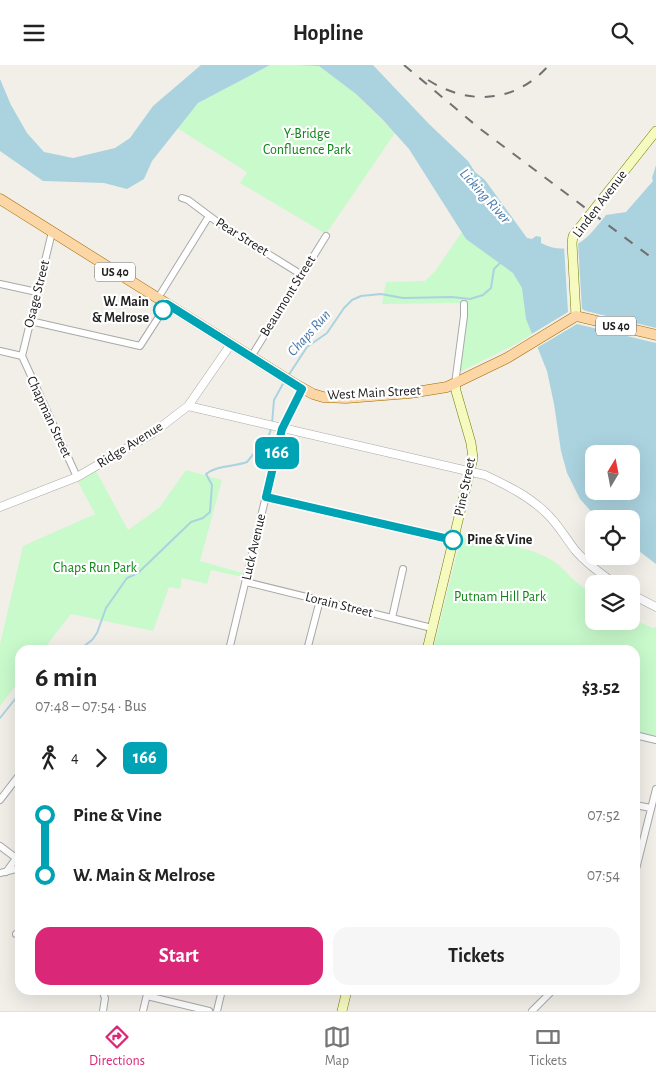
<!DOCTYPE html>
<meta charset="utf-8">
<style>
body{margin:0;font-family:"Alegreya Sans",sans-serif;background:#f6f6f6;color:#222;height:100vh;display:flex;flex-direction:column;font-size:19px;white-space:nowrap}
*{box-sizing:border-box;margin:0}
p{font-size:16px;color:#767676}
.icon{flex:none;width:28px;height:28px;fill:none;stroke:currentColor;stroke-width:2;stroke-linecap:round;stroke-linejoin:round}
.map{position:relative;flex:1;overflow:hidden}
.side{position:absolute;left:15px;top:580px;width:625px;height:350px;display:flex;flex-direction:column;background:#fff;border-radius:15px;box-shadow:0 5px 20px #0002}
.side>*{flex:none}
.badge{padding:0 10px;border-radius:8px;font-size:18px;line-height:32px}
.needle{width:32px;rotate:10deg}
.tools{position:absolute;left:585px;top:380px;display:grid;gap:10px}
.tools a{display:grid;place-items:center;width:55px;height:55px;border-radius:10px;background:#fff;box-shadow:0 5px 20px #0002;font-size:25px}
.map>.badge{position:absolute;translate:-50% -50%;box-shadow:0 0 0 2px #fff}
.legs{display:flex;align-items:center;gap:8px;height:55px;padding:0 20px;font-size:16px}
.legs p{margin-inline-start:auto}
.headline{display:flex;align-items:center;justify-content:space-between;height:85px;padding:0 20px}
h1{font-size:28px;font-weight:600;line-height:38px}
.primary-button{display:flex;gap:10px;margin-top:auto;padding:10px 20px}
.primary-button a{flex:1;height:58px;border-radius:15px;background:#db2777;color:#fff;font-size:20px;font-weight:600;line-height:58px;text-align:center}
.primary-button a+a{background:#f6f6f6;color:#222}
ul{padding:0 20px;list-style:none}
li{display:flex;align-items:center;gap:18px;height:60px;font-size:19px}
li i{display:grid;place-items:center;width:8px;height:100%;margin:0 6px;background:currentColor}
li i::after{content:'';width:12px;height:12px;margin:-6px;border:4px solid;border-radius:50%;background:#fff}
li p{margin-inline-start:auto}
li:first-child i{background:linear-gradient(#0000 50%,currentColor 0)}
li:last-child i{background:linear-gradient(currentColor 50%,#0000 0)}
header{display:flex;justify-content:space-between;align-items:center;height:65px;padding:0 20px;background:#fff;font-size:22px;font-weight:600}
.dock{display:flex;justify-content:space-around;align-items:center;height:70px;border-top:1px solid #e0e0e0;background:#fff;font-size:14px;color:#767676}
.dock a{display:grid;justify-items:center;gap:2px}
.dock .current{color:#db2777}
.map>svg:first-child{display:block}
.park{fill:#c8facc}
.water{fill:#aad3df;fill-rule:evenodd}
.pier{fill:#f2efe9}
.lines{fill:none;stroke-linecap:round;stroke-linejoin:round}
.stream{stroke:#aad3df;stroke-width:2}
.minor-casing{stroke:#a9a9a9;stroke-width:8}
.tertiary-casing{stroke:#a9a9a9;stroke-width:9}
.secondary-casing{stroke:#707d05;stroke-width:10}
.primary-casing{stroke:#a06b00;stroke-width:11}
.minor{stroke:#fff;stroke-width:6}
.tertiary{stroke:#fff;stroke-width:8}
.secondary{stroke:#f7fabf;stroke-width:9}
.primary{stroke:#fcd6a4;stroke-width:10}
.rail{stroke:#707070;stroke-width:2;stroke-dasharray:10 10;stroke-linecap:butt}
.line-1-casing{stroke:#fff;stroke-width:11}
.line-1{stroke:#00a3b4;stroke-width:8}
.stop-1-dot{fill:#fff;stroke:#00a3b4;stroke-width:2.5}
.labels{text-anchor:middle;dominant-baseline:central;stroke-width:4.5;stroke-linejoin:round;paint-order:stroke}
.shield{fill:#fff;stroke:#646464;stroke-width:1}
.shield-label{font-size:12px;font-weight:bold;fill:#222}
.park-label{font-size:14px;fill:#0c8416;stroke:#fff}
.street-label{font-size:14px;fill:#222;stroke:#fff}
.stop-label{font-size:14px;font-weight:bold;fill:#222;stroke:#fff;text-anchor:end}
.water-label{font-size:15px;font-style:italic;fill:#4a7aab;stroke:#fff}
</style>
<header><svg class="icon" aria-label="menu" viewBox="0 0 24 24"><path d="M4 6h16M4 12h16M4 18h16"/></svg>Hopline<svg class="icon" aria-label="search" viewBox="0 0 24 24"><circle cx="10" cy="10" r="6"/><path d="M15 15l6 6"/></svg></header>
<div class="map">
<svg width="656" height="946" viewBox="0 0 656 946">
<rect width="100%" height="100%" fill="#f2efe9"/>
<path class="park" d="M 270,0 L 319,1 L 356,29 L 395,68 L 326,169 L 240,118 L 247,107 L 177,63 L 198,38 Z
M 478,143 L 567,248 L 516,279 L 460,307 L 468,238 L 382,239 L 386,217 L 425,216 L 436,205 Z
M 186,405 L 222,415 L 200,496 L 243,508 L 242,512 L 211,505 L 207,519 L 182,513 L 180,524 L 169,522 L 153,566 L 71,549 L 43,585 L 20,585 L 20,615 L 0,641 L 0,579 L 23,481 L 95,449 L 78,417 L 96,406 L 128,465 L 159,443 Z
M 461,472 C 490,477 530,480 555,497 C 569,508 576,521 594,528 L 594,556 L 631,556 L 631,553 L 653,563 L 656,562 L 656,671 L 635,667 L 635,585 L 433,585 Z"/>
<path class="water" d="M 201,0 L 270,0 L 198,38 L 152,96 L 144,114 L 127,124 L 104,118 L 43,116 L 0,86 L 0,14 L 11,40 L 27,68 L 44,87 L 73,93 L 115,83 L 130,73 L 153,41 Z
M 294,0 L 373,0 L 429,59 L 468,96 L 475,107 L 485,115 L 527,173 L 532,174 L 536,171 L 541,172 L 541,178 C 572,194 588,173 606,150 L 626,147 L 653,116 L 652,113 L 656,100 L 656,499 L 631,480 L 631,454 L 598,454 L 580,434 L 567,408 L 561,386 L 554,339 L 547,306 L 526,254 L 522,223 L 513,208 L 466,174 L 409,84 L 382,54 L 356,29 L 319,1 ZM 594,389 L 631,389 L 631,426 L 594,426 Z"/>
<path class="pier" d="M 578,178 L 582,244 L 586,246 L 656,263 L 656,278 L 577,259 L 535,284 L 530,270 L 568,247 L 564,181 Z"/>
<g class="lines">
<path class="stream" d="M 288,311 L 307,282 L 327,268 L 344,243 L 352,235 L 361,231 L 381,229 L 403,233 L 452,232 L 470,234 L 483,230 L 491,223 L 494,204 L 502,196
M 272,359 L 274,335 L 284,317
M 79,585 L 92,575 L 97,568 L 106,543 L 127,513 L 138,508 L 191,457 L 203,453 L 210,447 L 212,420 L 206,409 C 218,400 233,402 247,397 L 269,370 L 271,364
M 0,653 L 20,628"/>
<defs>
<path id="minor" d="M 182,133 L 188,135 L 220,159 L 302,210
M 0,219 L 37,227
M 158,233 L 209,151
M 30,256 L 140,281 L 167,239
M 0,286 L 22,291
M 22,291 L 77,412
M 22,291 L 52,167
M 251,292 L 326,171
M 455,319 L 464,251 L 464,239
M 266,432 L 453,475
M 246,517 L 432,563
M 392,553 L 403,504
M 229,585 L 282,364 L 302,324
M 307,585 L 320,535
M 635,670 L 656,675
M 0,735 L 20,709
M 635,740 L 651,743
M 0,781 L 16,793
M 6,807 L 20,788
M 0,808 L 20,803
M 635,808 L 656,724
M 16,869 L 20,870
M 102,925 L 105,933 L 103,946
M 147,931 L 209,946
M 143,946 L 148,925
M 217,946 L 222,925
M 532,946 L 553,925"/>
<path id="tertiary" d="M 188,341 L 485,410 C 506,420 527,430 544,446 C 556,456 565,472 575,485 C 586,498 601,509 616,519
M 0,442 L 77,412 L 153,368 L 188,341 L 231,279
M 631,529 L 656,542"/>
<path id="secondary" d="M 576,251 L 572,178 L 573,171 L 656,66
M 427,585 L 473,393 L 471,378 L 456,326 L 455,319
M 342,946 L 347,925"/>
<path id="primary" d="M 0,134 L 293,318 L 313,329 L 323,332 L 346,333 L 410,328 L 447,322 L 507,293 L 576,251 L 656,270"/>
</defs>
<use href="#minor" class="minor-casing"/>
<use href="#tertiary" class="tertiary-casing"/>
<use href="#secondary" class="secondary-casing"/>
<use href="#primary" class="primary-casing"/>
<use href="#minor" class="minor"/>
<use href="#tertiary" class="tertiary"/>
<use href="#secondary" class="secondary"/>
<use href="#primary" class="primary"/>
<path class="rail" d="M 404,0 L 479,63 L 656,196
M 428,15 C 469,41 516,38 549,0"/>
</g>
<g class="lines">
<defs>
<path id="line-1" d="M 163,245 L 167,239 L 302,324 L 282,364 L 266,432 L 453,475"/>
</defs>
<use href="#line-1" class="line-1-casing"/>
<use href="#line-1" class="line-1"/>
</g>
<g class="stop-1-dot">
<circle cx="163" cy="245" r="9"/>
<circle cx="453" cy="475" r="9"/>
</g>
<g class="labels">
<g class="shield">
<rect x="95" y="197.5" width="40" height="19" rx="4"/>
<rect x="596" y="251.5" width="40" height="19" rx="4"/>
</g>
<g class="shield-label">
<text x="115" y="207">US 40</text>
<text x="616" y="261">US 40</text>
</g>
<g class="park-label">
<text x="307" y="69">Y-Bridge<tspan x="307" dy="16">Confluence Park</tspan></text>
<text x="95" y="503">Chaps Run Park</text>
<text x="500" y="532">Putnam Hill Park</text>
</g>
<g class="street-label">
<text transform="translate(600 139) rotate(-53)">Linden Avenue</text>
<text transform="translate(242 172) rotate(32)">Pear Street</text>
<text transform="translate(37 229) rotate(-76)">Osage Street</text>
<text transform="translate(288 231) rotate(-58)">Beaumont Street</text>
<text transform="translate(374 328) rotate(-3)">West Main Street</text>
<text transform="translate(49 352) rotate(65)">Chapman Street</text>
<text transform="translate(130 380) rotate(-32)">Ridge Avenue</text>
<text transform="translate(465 422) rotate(-78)">Pine Street</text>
<text transform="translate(254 482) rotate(-77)">Luck Avenue</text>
<text transform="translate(339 540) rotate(14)">Lorain Street</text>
</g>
<g class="stop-label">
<text x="149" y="237">W. Main<tspan x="149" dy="16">&amp; Melrose</tspan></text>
<text x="467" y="475" text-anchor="start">Pine &amp; Vine</text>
</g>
<g class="water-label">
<text transform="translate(485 131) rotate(48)">Licking River</text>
<text transform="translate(309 268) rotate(-48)">Chaps Run</text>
</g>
</g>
</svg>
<div class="tools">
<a><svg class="needle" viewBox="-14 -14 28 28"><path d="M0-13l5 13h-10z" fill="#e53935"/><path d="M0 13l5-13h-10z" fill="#767676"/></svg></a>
<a><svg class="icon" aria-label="locate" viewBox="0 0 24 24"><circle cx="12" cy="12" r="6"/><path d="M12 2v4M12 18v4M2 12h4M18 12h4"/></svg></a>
<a><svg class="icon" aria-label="layers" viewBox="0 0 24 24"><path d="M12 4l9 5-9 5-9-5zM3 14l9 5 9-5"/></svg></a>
</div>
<b class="badge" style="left:277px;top:388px;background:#00a3b4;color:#fff">166</b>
<section class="side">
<div class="headline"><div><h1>6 min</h1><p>07:48 – 07:54 · Bus</p></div><b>$3.52</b></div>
<div class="legs"><svg class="icon" aria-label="walk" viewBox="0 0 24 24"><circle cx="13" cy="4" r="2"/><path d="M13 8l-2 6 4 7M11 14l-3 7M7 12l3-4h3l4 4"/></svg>4<svg class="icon" aria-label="forward" viewBox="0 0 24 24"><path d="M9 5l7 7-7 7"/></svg><b class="badge" style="background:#00a3b4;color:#fff">166</b></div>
<ul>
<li><i style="color:#00a3b4"></i><b>Pine &amp; Vine</b><p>07:52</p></li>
<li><i style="color:#00a3b4"></i><b>W. Main &amp; Melrose</b><p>07:54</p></li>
</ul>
<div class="primary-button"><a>Start</a><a>Tickets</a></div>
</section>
</div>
<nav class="dock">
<a class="current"><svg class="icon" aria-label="directions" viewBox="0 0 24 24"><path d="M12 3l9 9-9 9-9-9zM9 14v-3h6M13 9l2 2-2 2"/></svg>Directions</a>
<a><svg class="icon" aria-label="map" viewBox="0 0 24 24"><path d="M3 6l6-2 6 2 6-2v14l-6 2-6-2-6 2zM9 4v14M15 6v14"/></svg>Map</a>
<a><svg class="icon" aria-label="tickets" viewBox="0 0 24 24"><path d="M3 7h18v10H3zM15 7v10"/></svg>Tickets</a>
</nav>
